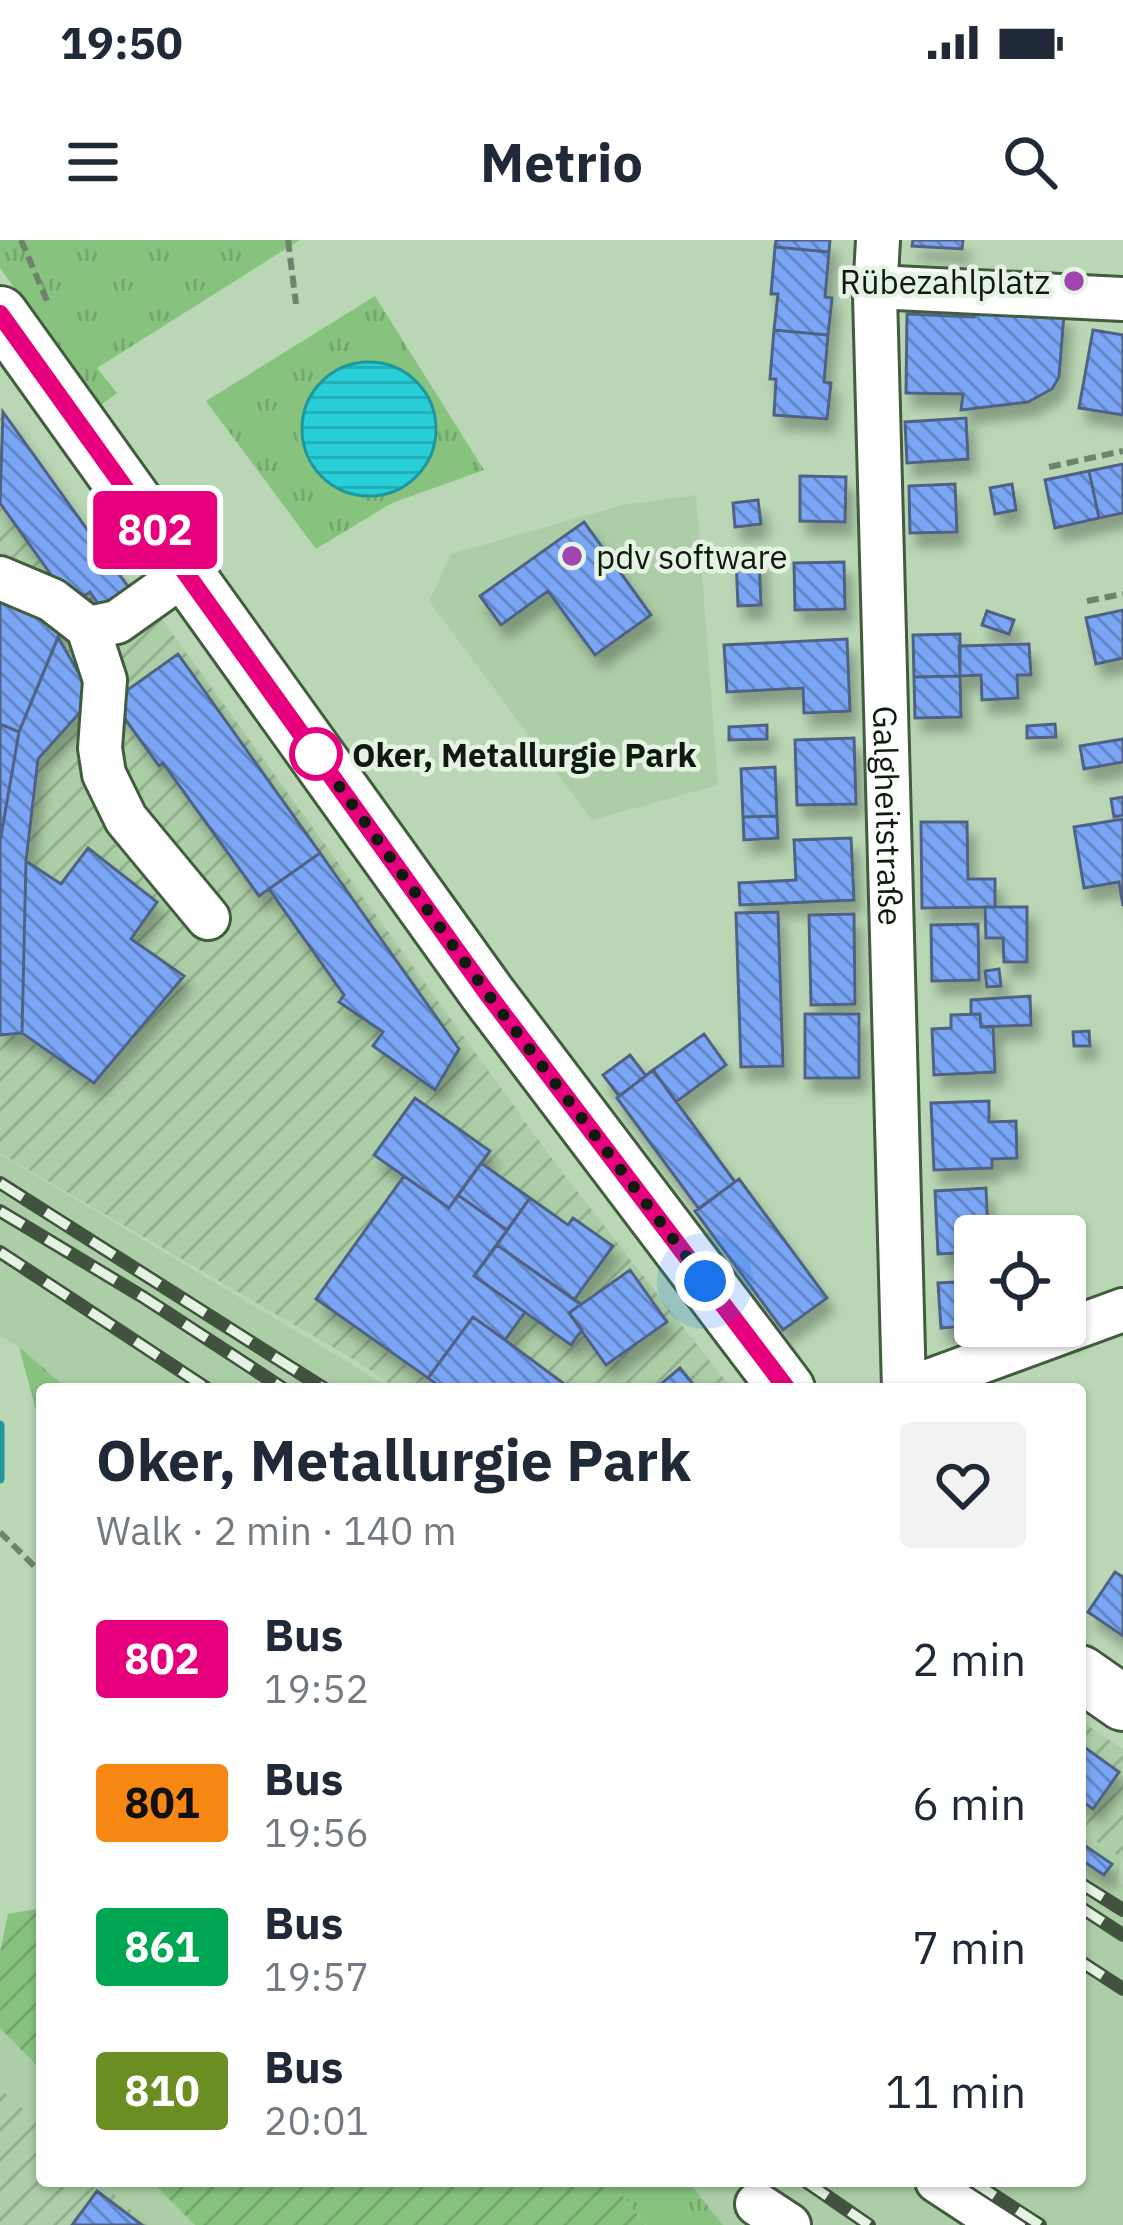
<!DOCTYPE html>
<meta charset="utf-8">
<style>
body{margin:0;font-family:"IBM Plex Sans",sans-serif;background:#f2f2f3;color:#1f2937;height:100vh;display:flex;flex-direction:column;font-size:45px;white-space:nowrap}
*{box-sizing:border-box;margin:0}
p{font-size:39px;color:#747a83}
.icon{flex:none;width:66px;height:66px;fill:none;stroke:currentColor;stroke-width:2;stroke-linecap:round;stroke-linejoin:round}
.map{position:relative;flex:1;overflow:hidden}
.panel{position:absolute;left:36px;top:1143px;width:1050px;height:804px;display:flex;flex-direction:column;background:#fff;border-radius:12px;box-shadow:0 3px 9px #0004}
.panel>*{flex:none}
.badge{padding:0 24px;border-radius:9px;font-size:42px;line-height:78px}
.fabs{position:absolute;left:954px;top:975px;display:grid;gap:24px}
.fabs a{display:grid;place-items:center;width:132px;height:132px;border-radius:12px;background:#fff;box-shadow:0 3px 9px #0004;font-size:60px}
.you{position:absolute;width:60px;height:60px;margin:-30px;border:9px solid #fff;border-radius:50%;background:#1a73e8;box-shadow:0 0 0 18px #1a73e833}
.map>.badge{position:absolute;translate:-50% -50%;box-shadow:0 0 0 6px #fff}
.round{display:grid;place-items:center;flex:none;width:126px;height:126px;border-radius:12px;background:#f2f2f3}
.head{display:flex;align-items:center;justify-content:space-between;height:204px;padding:0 60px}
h1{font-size:57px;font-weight:700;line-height:90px}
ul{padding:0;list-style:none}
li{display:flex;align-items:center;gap:36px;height:144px;padding:0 60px}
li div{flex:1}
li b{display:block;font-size:45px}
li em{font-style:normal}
li .badge{min-width:132px;font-weight:700;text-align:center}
.status{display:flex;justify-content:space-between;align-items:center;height:84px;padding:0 60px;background:#fff;direction:ltr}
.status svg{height:33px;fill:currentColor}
header{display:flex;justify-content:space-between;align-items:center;height:156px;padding:0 60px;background:#fff;font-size:54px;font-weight:700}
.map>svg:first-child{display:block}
.built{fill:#abcea6}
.industrial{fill:url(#industrial-furrows)}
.grass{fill:url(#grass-tufts)}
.garden{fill:url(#garden-furrows)}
.water{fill:url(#water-rules);stroke:#20989b;stroke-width:3}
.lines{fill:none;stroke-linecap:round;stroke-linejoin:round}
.stream{stroke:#20989b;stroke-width:9}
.building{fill:url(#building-back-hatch);stroke:#506283;stroke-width:3;filter:url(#shadow)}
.minor-casing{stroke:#425c3e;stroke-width:48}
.major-casing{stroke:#425c3e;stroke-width:60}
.path{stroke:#6e836b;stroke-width:6;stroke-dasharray:12 6;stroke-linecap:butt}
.minor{stroke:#fff;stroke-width:42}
.major{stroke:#fff;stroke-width:54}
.rail-casing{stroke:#41523f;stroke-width:14}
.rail{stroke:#e4f3e2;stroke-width:9;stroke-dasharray:27;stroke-linecap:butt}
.line-casing{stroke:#fff;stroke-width:27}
.line{stroke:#e6007e;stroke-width:18}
.walk{stroke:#0f1a0e;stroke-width:12;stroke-dasharray:0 21.6}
.poi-dot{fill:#a045b0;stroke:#e4f3e2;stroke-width:4.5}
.stop-dot{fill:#fff;stroke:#e6007e;stroke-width:6}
.labels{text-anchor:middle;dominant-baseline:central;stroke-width:9;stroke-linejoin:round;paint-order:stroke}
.poi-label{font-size:33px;fill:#0f1a0e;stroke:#e4f3e2;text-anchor:end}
.stop-label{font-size:33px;font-weight:bold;fill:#0f1a0e;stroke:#e4f3e2;text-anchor:start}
.street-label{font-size:33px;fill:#0f1a0e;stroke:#e4f3e2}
</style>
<div class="status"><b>19:50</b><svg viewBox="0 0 49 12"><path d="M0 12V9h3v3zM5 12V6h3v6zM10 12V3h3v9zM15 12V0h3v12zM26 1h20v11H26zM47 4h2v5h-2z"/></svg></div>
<header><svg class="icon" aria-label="menu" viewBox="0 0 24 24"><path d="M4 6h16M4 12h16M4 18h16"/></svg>Metrio<svg class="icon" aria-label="search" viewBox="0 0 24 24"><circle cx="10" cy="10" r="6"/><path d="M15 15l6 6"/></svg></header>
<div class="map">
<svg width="1123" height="1985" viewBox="0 0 1123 1985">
<defs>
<pattern id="industrial-furrows" width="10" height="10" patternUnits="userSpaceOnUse" patternTransform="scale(3)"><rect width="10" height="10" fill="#abcea6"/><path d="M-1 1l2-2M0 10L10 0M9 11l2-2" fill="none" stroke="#92b08e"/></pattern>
<pattern id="grass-tufts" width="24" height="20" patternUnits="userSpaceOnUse" patternTransform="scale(3)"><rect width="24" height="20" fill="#87c37f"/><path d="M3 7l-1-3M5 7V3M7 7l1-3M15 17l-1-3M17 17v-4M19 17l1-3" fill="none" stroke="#73a76d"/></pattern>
<pattern id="garden-furrows" width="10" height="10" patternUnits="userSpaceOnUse" patternTransform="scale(3)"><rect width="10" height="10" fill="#87c37f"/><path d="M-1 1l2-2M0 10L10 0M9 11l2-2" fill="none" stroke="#73a76d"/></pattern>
<pattern id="water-rules" width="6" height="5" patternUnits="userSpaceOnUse" patternTransform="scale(3)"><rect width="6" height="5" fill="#28ced8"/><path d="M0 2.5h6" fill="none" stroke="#23b0b8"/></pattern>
<pattern id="building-back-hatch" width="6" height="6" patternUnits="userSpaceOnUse" patternTransform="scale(3)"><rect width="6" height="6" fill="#7aa6f5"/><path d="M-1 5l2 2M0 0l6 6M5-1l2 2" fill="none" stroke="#6286c5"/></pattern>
<filter id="shadow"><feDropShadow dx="7" dy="13" stdDeviation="6" flood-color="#0004"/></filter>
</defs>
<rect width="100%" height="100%" fill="#b9d7b5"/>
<path class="built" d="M 696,255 L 718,545 L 592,580 L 429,361 L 451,314 L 623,265 Z
M 0,914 L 392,1149 L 68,1149 L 19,1107 L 0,1096 Z
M 1080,1592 L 1123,1618 L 1117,1640 L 1123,1645 L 1123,1985 L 723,1985 L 688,1941 L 1080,1941 Z
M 0,1788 L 42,1831 L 42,1887 L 0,1848 Z
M 100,1941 L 151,1941 L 195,1985 L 147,1985 Z"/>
<path class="industrial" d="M 0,168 L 128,347 L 136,343 L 558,927 L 732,1149 L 397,1149 L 365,1126 L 0,913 Z
M 1080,1480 L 1123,1509 L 1123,1618 L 1080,1592 Z
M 0,1848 L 42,1887 L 42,1941 L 100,1941 L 147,1985 L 0,1985 Z"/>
<path class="grass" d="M 0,0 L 300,0 L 97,128 L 117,153 L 100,166 L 0,28 Z
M 375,56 L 484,230 L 392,263 L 316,309 L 206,161 Z
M 19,1107 L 68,1149 L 42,1149 L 42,1193 Z
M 42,1405 L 42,1604 L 36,1588 L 36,1425 Z
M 610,1941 L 688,1941 L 723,1985 L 646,1985 Z"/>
<path class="garden" d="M 42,1668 L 42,1831 L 0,1788 L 0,1712 L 8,1674 Z
M 151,1941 L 610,1941 L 646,1985 L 195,1985 Z"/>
<path class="water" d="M302 189a67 67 0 1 1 134 0a67 67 0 1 1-134 0Z"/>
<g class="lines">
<path class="stream" d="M 0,1185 L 0,1239"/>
</g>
<path class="building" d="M 776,0 L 830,0 L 829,12 L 775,7 Z
M 913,0 L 963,0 L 962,9 L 912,6 Z
M 775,7 L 829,12 L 825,57 L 832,58 L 828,95 L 774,90 L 778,54 L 771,54 Z
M 975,65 L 1064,74 L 1059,137 L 1052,149 L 1028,162 L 961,170 L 963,154 L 906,153 L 907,74 L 974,77 Z
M 774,90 L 828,95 L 824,142 L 831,143 L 827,179 L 774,175 L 776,139 L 770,139 Z
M 1093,90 L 1123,95 L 1123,175 L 1079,168 Z
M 3,172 L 129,348 L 101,368 L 90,352 L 72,364 L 0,263 Z
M 966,178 L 968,219 L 907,223 L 905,182 Z
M 1123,224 L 1123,273 L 1099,278 L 1089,231 Z
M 1089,231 L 1099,278 L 1055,288 L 1045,240 Z
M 800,236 L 846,237 L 845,282 L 800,281 Z
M 955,244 L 957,292 L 910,293 L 909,246 Z
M 1012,244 L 1016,270 L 995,274 L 990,248 Z
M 758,260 L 761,284 L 735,287 L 733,263 Z
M 584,282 L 651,375 L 595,415 L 548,351 L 501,385 L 480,356 Z
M 759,317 L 761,365 L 738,366 L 736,318 Z
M 844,322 L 845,369 L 795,370 L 794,323 Z
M 0,357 L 64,383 L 19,492 L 0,484 Z
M 1123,370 L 1123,418 L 1096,424 L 1086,378 Z
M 987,371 L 1014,380 L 1009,394 L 982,385 Z
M 960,394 L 960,436 L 914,437 L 913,395 Z
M 58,397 L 93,458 L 38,519 L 26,621 L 22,793 L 0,795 L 0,602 L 19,492 Z
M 847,399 L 850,471 L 804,473 L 803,448 L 727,452 L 724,405 Z
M 1029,404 L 1031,435 L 1017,435 L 1018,458 L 982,460 L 981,435 L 960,436 L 959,406 Z
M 178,414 L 320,613 L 259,656 L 163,523 L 159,526 L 112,461 Z
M 960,436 L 961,477 L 915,478 L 914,437 Z
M 0,484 L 19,492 L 0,602 Z
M 1055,484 L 1056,497 L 1027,498 L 1027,486 Z
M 767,485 L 767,499 L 729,500 L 729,487 Z
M 854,498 L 856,564 L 797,565 L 795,500 Z
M 1123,499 L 1123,522 L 1084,529 L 1080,506 Z
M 775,527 L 777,576 L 743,577 L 741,529 Z
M 1123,557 L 1123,575 L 1114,577 L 1111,559 Z
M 777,576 L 778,598 L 744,600 L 743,577 Z
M 1123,579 L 1123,666 L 1119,642 L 1084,648 L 1074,587 Z
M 921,582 L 967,582 L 968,639 L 995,639 L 995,667 L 922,668 Z
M 851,598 L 854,660 L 740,665 L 739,643 L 796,640 L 794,600 Z
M 88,608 L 157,662 L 131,699 L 184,736 L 94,843 L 22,793 L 26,621 L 61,644 Z
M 320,613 L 459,809 L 435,850 L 373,806 L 383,792 L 339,762 L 344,755 L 269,649 Z
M 985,667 L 1027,667 L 1027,722 L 1004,722 L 1003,698 L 986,698 Z
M 778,672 L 783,826 L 741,827 L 736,673 Z
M 854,674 L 855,764 L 811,765 L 809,675 Z
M 978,684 L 979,740 L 932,741 L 931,685 Z
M 999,729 L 1001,746 L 987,747 L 985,731 Z
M 1030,756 L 1031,785 L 981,787 L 980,774 L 971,774 L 971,760 Z
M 805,774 L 859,774 L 859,838 L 805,838 Z
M 980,774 L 981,787 L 993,786 L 995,832 L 934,835 L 932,789 L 951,788 L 951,775 Z
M 1089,791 L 1090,806 L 1074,806 L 1073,792 Z
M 704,794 L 726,825 L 676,862 L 653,830 Z
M 630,815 L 646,836 L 619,856 L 603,835 Z
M 653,830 L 735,942 L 699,969 L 617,858 Z
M 415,858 L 490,911 L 449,968 L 374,915 Z
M 989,861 L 989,882 L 1016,881 L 1017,918 L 992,919 L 992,928 L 934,930 L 931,863 Z
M 481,923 L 530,958 L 507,990 L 458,955 Z
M 404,936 L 449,968 L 458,955 L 507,990 L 474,1036 L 525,1072 L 505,1100 L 473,1077 L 428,1138 L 316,1059 Z
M 739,939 L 827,1058 L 783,1090 L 695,971 Z
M 986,948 L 988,996 L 975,996 L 975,1012 L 938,1014 L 935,951 Z
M 530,958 L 568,985 L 573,978 L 613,1006 L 574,1060 L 497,1005 Z
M 497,1005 L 581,1064 L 569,1073 L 582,1090 L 571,1105 L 474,1036 Z
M 630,1030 L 667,1082 L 606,1125 L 569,1073 Z
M 975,1041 L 975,1085 L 941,1088 L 938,1043 Z
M 473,1077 L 505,1100 L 571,1149 L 443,1149 L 428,1138 Z
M 680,1128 L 697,1149 L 655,1149 Z
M 1115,1332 L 1123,1337 L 1123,1396 L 1088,1372 Z
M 1080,1504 L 1119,1532 L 1093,1569 L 1080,1560 Z
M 1084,1605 L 1112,1624 L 1104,1635 L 1080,1619 Z
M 97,1951 L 142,1985 L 72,1985 Z"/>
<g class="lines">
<defs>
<g id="minor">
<path id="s1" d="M 878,0 L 875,55 L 904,1149"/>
<path d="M 875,47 L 1123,59"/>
<path d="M 0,338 L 52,360 L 88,388 L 117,382 L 186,333"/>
<path d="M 88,388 L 105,440 L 100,508 L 104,534 L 126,579 L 208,678"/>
<path d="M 907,1149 L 1123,1070"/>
<path d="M 937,1941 L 1004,1985"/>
<path d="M 757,1964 L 789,1985"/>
</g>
<path id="major" d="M 0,74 L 487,753 L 787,1149
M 1080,1433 L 1123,1463"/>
</defs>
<use href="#minor" class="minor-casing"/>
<use href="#major" class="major-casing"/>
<path class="path" d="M 21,0 L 48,63
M 288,0 L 296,64
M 1049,227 L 1123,211
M 1087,361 L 1123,354
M 0,1292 L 42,1334"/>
<use href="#minor" class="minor"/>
<use href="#major" class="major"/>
<defs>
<path id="rail" d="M 0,943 L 325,1149
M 0,971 L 143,1057 L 284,1149
M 0,1012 L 208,1149
M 1080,1643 L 1123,1670
M 1080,1667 L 1123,1695
M 1080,1721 L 1123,1749
M 805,1941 L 869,1985
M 972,1941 L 1040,1985"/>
</defs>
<use href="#rail" class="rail-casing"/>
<use href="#rail" class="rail"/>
</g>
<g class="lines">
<defs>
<path id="line" d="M 0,74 L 487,753 L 787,1149"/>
</defs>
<use href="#line" class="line-casing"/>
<use href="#line" class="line"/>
<path class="walk" d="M 316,514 L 309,504 L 487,753 L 705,1041"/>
</g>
<g class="poi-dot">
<circle cx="1074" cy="41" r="12"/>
<circle cx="572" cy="316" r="12"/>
</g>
<circle class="stop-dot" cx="316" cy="514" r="24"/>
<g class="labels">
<g class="poi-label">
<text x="1050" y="41">Rübezahlplatz</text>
<text x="596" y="316" text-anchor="start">pdv software</text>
</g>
<g class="stop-label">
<text x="352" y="514">Oker, Metallurgie Park</text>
</g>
<g class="street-label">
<text stroke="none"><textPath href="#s1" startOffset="576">Galgheitstraße</textPath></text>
</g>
</g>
</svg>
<div class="fabs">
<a><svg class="icon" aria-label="locate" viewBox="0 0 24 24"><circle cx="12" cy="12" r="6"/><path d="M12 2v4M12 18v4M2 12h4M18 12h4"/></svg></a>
</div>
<div class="you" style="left:705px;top:1041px"></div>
<b class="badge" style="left:155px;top:290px;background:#e6007e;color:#fff">802</b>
<section class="panel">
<div class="head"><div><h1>Oker, Metallurgie Park</h1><p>Walk · 2 min · 140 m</p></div><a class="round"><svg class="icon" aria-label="heart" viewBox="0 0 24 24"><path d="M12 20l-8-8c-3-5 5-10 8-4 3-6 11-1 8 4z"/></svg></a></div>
<ul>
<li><span class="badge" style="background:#e6007e;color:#fff">802</span><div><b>Bus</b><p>19:52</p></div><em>2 min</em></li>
<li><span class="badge" style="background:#f68712;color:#111">801</span><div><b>Bus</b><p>19:56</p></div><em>6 min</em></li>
<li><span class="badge" style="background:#00a651;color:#fff">861</span><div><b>Bus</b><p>19:57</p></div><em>7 min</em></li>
<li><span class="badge" style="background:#6b8e23;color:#fff">810</span><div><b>Bus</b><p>20:01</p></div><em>11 min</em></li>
</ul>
</section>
</div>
